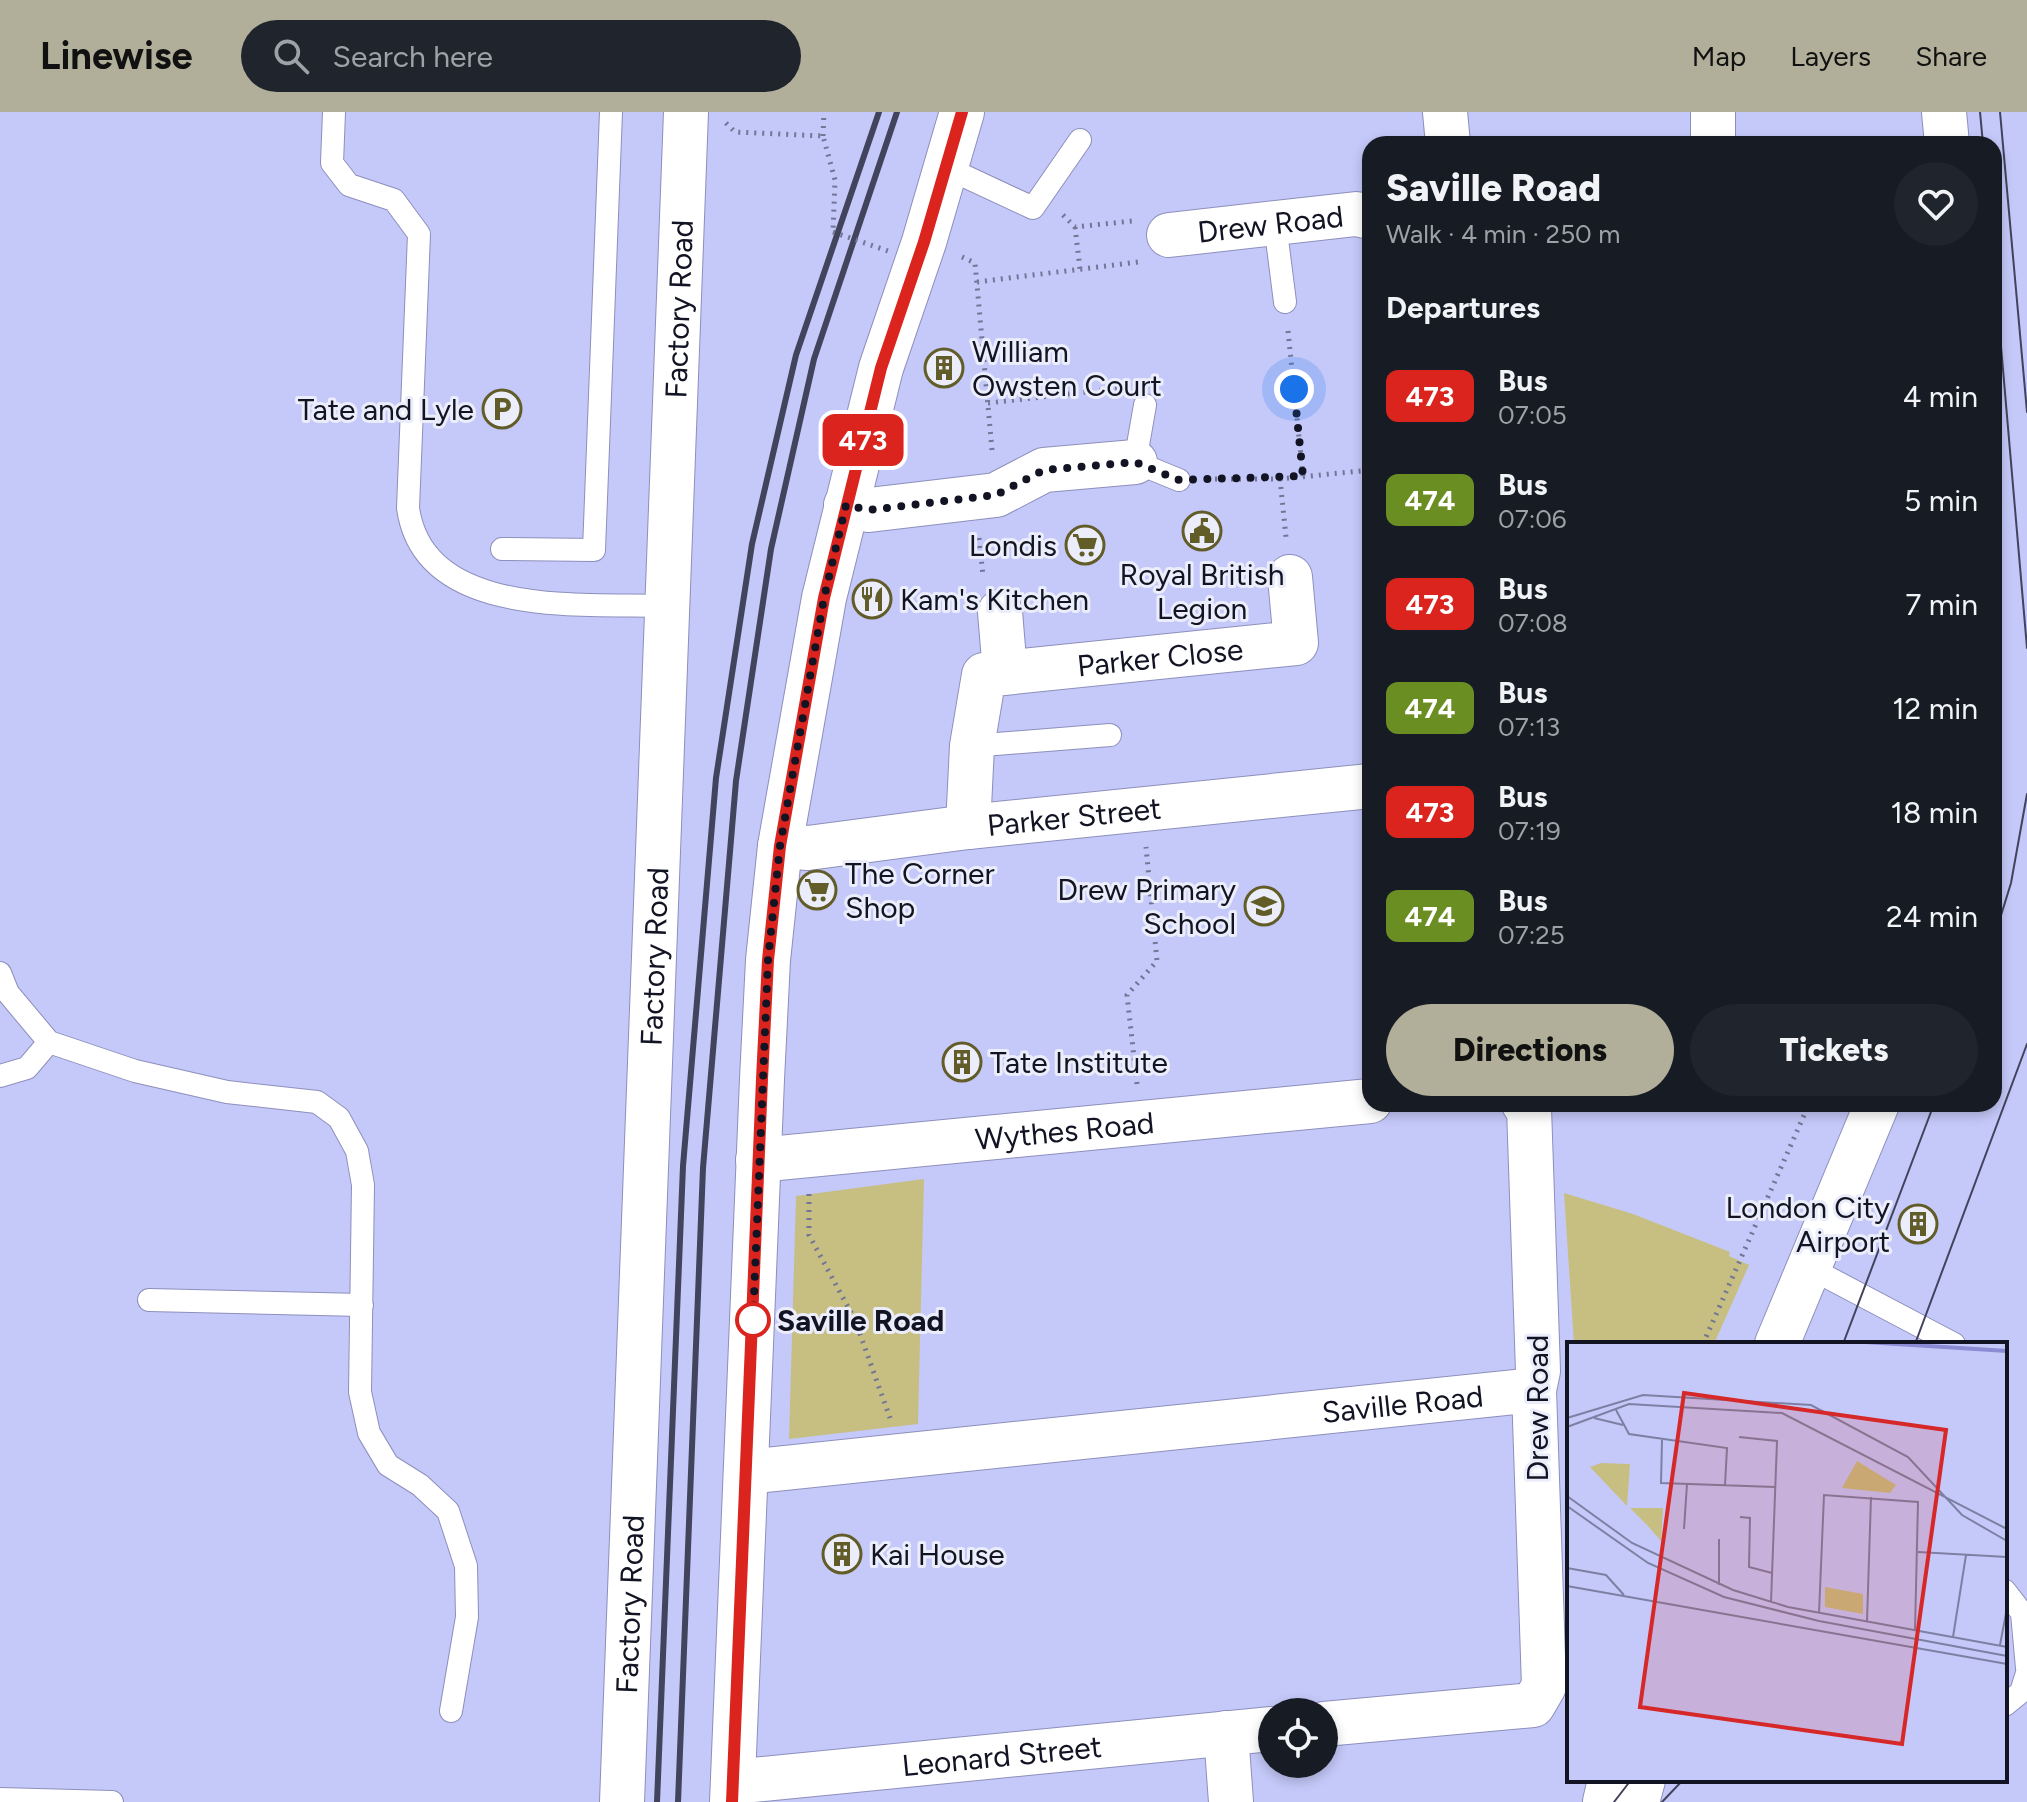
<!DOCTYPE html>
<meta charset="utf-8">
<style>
body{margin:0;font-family:Figtree,sans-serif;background:#20242c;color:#f1f3f6;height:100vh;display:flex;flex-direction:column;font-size:30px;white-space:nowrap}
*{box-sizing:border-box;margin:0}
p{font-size:26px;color:#9ea1a6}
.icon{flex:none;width:44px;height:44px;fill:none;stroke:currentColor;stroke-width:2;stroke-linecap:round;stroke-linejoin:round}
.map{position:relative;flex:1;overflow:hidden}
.details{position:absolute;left:1362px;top:24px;width:640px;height:976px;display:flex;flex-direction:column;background:#171b24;border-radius:24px;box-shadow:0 4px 12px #0003}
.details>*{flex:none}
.badge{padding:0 16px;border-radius:12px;font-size:28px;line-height:52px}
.tools{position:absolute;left:1258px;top:1586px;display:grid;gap:16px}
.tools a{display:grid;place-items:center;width:80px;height:80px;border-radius:50%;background:#171b24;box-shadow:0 4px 12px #0003;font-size:40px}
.you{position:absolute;width:40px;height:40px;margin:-20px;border:6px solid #fff;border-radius:50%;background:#1a73e8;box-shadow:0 0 0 12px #1a73e833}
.map>.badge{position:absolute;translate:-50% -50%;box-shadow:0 0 0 4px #fff}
h2{padding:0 24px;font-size:30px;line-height:72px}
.round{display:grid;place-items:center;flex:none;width:84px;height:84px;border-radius:42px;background:#20242c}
.headline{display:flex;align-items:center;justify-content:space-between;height:136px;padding:0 24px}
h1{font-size:38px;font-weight:800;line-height:60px}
.button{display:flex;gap:16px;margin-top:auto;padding:16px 24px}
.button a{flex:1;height:92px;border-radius:48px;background:#b1af99;color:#111;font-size:32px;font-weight:800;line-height:92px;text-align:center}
.button a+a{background:#20242c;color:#f1f3f6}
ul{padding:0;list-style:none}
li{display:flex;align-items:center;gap:24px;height:104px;padding:0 24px}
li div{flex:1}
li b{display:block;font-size:30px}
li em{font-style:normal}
li .badge{min-width:88px;font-weight:700;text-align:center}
header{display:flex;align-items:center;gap:48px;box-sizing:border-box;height:112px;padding:0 40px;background:#b1af99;color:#111}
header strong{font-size:38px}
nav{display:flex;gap:44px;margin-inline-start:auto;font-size:28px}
.search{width:560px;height:72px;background:#20242c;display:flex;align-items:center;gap:20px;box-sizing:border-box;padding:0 28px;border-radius:44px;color:#9ea1a6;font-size:30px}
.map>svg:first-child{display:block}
.green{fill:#c7bf81}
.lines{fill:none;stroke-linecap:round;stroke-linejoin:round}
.service-casing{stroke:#8d8fbc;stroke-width:24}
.minor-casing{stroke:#8d8fbc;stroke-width:46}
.tertiary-casing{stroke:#8d8fbc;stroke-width:46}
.primary-casing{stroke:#8d8fbc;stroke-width:46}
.path{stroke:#727596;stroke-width:5;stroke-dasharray:2 6;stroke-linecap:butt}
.service{stroke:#fff;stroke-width:22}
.minor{stroke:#fff;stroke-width:44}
.tertiary{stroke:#fff;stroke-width:44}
.primary{stroke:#fff;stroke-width:44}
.tram{stroke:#42435c;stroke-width:2}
.rail{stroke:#42435c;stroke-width:6}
.path-bridge{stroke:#727596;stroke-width:5;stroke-dasharray:2 6;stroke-linecap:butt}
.line-casing{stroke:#fff;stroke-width:18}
.line{stroke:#dc241f;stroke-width:12}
.walk{stroke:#121323;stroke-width:8;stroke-dasharray:0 14.4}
.stop-dot{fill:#fff;stroke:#dc241f;stroke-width:4}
.labels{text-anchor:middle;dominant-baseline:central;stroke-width:6;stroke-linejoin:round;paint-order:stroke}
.street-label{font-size:30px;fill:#121323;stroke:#ebedfb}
.poi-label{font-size:30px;fill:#121323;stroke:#ebedfb;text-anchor:start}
.stop-label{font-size:30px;font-weight:bold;fill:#121323;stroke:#ebedfb;text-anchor:start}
.inset-river{fill:none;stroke:#8a8cd4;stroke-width:4}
.inset-road{fill:none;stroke:#7d80a3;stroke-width:2}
.view{fill:#d62828;fill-opacity:0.15;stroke:#d62828;stroke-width:4}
.inset-edge{fill:none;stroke:#121323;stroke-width:4}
</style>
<header>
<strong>Linewise</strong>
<div class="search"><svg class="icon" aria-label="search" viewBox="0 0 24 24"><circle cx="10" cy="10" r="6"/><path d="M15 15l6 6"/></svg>Search here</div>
<nav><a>Map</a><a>Layers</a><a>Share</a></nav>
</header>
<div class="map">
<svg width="2027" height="1690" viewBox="0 0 2027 1690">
<rect width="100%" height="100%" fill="#c5c9f9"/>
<path class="green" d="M 924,1067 L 918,1312 L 789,1327 L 796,1084 Z
M 1564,1081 L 1633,1102 L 1730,1140 L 1729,1144 L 1749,1153 L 1714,1232 L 1574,1232 Z"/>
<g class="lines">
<defs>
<path id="service" d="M 334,0 L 332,51 L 349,73 L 394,88 L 419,122 L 408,396 C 424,508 584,491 668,494
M 945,55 L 1033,96 L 1080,28
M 1275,112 L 1285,190
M 1145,293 L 1135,350 L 1179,368
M 502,437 L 594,438 L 611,0
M 972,634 L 1110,623
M 0,861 L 8,881 L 49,930 L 135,959 L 227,980 L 317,990 L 339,1006 L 357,1039 L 363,1073 L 360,1280 L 369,1321 L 388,1353 L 420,1373 L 448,1399 L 466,1454 L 467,1505 L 451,1599
M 0,964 L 27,956 L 49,930
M 1810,1156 L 1954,1232
M 149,1188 L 362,1193
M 2005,1479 L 2022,1501 L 2027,1556
M 2005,1593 L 2021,1580 L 2027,1561
M 0,1687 L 112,1690"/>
<g id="minor">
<path d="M 1445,0 L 1448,32"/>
<path d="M 1713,0 L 1713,32"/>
<path d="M 1944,0 L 1947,32"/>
<path id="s1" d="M 1169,123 L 1356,102 L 1370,105"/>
<path d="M 846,393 L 869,398 L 996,383 L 1044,358 L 1135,350"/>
<path d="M 1000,500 L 1005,560"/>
<path id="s2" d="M 968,715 L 972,634 L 984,563 L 1296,531 L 1290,465"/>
<path id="s3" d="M 780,734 L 808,736 L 968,715 L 1370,674"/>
<path id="s4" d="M 758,1048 L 1370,989"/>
<path d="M 1777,1232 L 1877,992"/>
<path id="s5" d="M 746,1360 L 1534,1278"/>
<path d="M 1324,1612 L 1533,1593 L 1544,1574 L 1534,1278 L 1538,1259 L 1529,996 L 1524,992"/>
<path d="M 1226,1621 L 1231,1690"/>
<path id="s6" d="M 733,1670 L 1272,1617"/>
<path d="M 1605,1690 L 1610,1668"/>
<path d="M 1637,1690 L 1643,1668"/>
</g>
<g id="tertiary">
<path id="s7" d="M 622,1690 L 686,0"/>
</g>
<path id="primary" d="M 732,1690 L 762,967 L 768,848 L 780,734 L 824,486 L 881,256 L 924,130 L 962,0"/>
</defs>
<use href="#service" class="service-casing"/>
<use href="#minor" class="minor-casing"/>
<use href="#tertiary" class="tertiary-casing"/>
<use href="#primary" class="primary-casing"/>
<path class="path" d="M 726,11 L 735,20 L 823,24 L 835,68 L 833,120
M 823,24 L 824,0
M 1063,103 L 1075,115 L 1132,109
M 1075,115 L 1080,157
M 962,145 L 975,151 L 992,338
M 977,170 L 1138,150
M 1288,219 L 1303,364
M 988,291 L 1122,276
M 1207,367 L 1280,367 L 1370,358
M 1280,367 L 1286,425
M 979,426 L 983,464
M 1137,972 L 1127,883 L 1157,849 L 1146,735
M 809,1082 L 809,1123 L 855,1208 L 890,1306
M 1703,1232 L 1809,992"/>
<use href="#service" class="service"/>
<use href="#minor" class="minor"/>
<use href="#tertiary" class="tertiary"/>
<use href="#primary" class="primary"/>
<path class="tram" d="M 1980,0 L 1983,32
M 2000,0 L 2027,300
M 1994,153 L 2027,536
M 1994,826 L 2011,771 L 2027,682
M 1843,1232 L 1934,992
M 1915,1232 L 2027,932
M 1614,1690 L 1631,1668
M 1662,1690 L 1683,1668"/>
<path class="rail" d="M 657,1690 L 683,1054 L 716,666 L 752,432 L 796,243 L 879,0
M 678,1690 L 703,1056 L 736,669 L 771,437 L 814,247 L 897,0"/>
<path class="path-bridge" d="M 833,120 L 888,139"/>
</g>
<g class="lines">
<defs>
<path id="line" d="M 732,1690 L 762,967 L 768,848 L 780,734 L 824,486 L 881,256 L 924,130 L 962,0"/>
</defs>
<use href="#line" class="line-casing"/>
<use href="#line" class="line"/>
<path class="walk" d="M 753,1208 L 768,848 L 780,734 L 824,486 L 846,393 L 869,398 L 996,383 L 1044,358 L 1135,350 L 1179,368 L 1303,364 L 1294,277"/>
</g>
<defs>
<symbol id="building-ring" viewBox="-11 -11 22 22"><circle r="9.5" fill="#ebedfb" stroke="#625c28" stroke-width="1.5"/><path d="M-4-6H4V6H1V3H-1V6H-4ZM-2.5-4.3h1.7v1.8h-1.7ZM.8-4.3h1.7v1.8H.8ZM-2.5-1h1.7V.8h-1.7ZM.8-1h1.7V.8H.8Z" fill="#625c28"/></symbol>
<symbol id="parking-ring" viewBox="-11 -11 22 22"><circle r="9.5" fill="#ebedfb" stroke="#625c28" stroke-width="1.5"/><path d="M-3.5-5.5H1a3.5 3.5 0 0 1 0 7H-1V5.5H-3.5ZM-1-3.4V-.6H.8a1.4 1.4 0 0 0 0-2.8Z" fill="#625c28"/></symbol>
<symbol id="civic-ring" viewBox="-11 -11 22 22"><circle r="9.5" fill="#ebedfb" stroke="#625c28" stroke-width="1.5"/><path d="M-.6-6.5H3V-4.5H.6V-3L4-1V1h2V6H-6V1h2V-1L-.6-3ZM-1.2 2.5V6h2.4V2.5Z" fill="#625c28"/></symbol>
<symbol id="supermarket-ring" viewBox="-11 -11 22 22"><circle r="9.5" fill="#ebedfb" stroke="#625c28" stroke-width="1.5"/><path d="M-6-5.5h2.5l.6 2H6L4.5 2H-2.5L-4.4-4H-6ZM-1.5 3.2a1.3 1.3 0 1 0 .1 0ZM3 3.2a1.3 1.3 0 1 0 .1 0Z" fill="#625c28"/></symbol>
<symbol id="restaurant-ring" viewBox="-11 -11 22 22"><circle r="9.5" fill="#ebedfb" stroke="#625c28" stroke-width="1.5"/><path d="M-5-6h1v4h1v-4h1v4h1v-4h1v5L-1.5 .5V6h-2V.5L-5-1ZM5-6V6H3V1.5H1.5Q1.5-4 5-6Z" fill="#625c28"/></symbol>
<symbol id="school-ring" viewBox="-11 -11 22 22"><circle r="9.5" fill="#ebedfb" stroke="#625c28" stroke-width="1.5"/><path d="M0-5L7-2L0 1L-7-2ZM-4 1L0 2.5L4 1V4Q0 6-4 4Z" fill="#625c28"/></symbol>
</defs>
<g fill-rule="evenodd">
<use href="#building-ring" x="922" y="234" width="44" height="44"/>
<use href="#parking-ring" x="480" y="275" width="44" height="44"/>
<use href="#civic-ring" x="1180" y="397" width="44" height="44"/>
<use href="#supermarket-ring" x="1063" y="411" width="44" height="44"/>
<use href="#restaurant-ring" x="850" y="465" width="44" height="44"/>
<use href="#supermarket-ring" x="795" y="756" width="44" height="44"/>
<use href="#school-ring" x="1242" y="772" width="44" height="44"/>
<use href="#building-ring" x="940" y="928" width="44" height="44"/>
<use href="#building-ring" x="1896" y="1090" width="44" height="44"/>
<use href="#building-ring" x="820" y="1420" width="44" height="44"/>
</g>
<circle class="stop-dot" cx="753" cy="1208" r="16"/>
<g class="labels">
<g class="street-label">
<text stroke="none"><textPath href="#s1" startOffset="102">Drew Road</textPath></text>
<text stroke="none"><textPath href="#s7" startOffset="1494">Factory Road</textPath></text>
<text stroke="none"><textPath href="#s2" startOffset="330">Parker Close</textPath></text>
<text stroke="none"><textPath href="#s3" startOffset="296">Parker Street</textPath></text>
<text stroke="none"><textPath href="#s7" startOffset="846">Factory Road</textPath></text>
<text stroke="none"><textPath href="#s4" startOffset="308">Wythes Road</textPath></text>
<text stroke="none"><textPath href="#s5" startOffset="660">Saville Road</textPath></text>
<text transform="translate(1537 1296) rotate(-90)">Drew Road</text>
<text stroke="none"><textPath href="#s7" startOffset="198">Factory Road</textPath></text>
<text stroke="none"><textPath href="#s6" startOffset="270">Leonard Street</textPath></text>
</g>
<g class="poi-label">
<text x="972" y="239">William<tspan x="972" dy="34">Owsten Court</tspan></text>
<text x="474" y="297" text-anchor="end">Tate and Lyle</text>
<text x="1057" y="433" text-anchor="end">Londis</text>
<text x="1202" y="462" text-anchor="middle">Royal British<tspan x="1202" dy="34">Legion</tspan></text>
<text x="900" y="487">Kam's Kitchen</text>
<text x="845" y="761">The Corner<tspan x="845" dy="34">Shop</tspan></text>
<text x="1236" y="777" text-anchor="end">Drew Primary<tspan x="1236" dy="34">School</tspan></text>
<text x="990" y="950">Tate Institute</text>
<text x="1890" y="1095" text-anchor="end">London City<tspan x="1890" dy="34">Airport</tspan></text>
<text x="870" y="1442">Kai House</text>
</g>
<g class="stop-label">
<text x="777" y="1208">Saville Road</text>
</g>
</g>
<g transform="translate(1567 1230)">
<rect width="440" height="440" fill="#c5c9f9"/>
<path d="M 290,119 L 329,143 L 323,151 L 275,146 ZM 34,121 L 63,122 L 60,164 L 23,125 ZM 63,166 L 96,166 L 94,199 L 80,183 ZM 258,245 L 296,252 L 296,272 L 258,265 Z" fill="#c7bf81"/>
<path class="inset-river" d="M 298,0 L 440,9"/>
<path class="inset-road" d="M 49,68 L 62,92 L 160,106 L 158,143M 0,76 L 76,53 L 244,63 L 341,115 L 395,173 L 440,199M 27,76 L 56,83M 0,85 L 62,62 L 215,71 L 440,187M 172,95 L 210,99 L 204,260M 95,98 L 94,141 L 208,145M 0,154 L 65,201 L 166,248 L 221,265 L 440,305M 0,164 L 81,221 L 157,255 L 252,279 L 440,314M 173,175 L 183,176 L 182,225 L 205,231M 117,187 L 120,142M 152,197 L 152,243M 351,210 L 440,215M 0,226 L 39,233 L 57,253M 0,244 L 440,322M 252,271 L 257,153 L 351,160 L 348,288M 300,279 L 304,155M 386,295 L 399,213M 433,303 L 440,266"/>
<path class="view" d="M 117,51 L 379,88 L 335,402 L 73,365 Z"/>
<rect width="440" height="440" class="inset-edge"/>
</g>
</svg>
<div class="tools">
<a><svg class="icon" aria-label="locate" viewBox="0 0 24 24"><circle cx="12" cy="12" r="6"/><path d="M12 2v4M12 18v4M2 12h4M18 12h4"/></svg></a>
</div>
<div class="you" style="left:1294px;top:277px"></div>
<b class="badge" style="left:863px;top:328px;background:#dc241f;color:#fff">473</b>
<section class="details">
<div class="headline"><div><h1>Saville Road</h1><p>Walk · 4 min · 250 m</p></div><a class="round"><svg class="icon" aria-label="heart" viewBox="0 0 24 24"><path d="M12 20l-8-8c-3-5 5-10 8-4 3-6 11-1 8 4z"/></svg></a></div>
<h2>Departures</h2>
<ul>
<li><span class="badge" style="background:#dc241f;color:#fff">473</span><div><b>Bus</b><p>07:05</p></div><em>4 min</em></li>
<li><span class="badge" style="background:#6b8e23;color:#fff">474</span><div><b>Bus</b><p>07:06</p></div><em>5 min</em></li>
<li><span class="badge" style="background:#dc241f;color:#fff">473</span><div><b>Bus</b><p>07:08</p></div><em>7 min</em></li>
<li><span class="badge" style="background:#6b8e23;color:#fff">474</span><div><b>Bus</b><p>07:13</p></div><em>12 min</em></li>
<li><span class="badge" style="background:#dc241f;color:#fff">473</span><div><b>Bus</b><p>07:19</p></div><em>18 min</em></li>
<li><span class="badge" style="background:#6b8e23;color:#fff">474</span><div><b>Bus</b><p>07:25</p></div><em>24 min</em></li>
</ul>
<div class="button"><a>Directions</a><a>Tickets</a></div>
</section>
</div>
